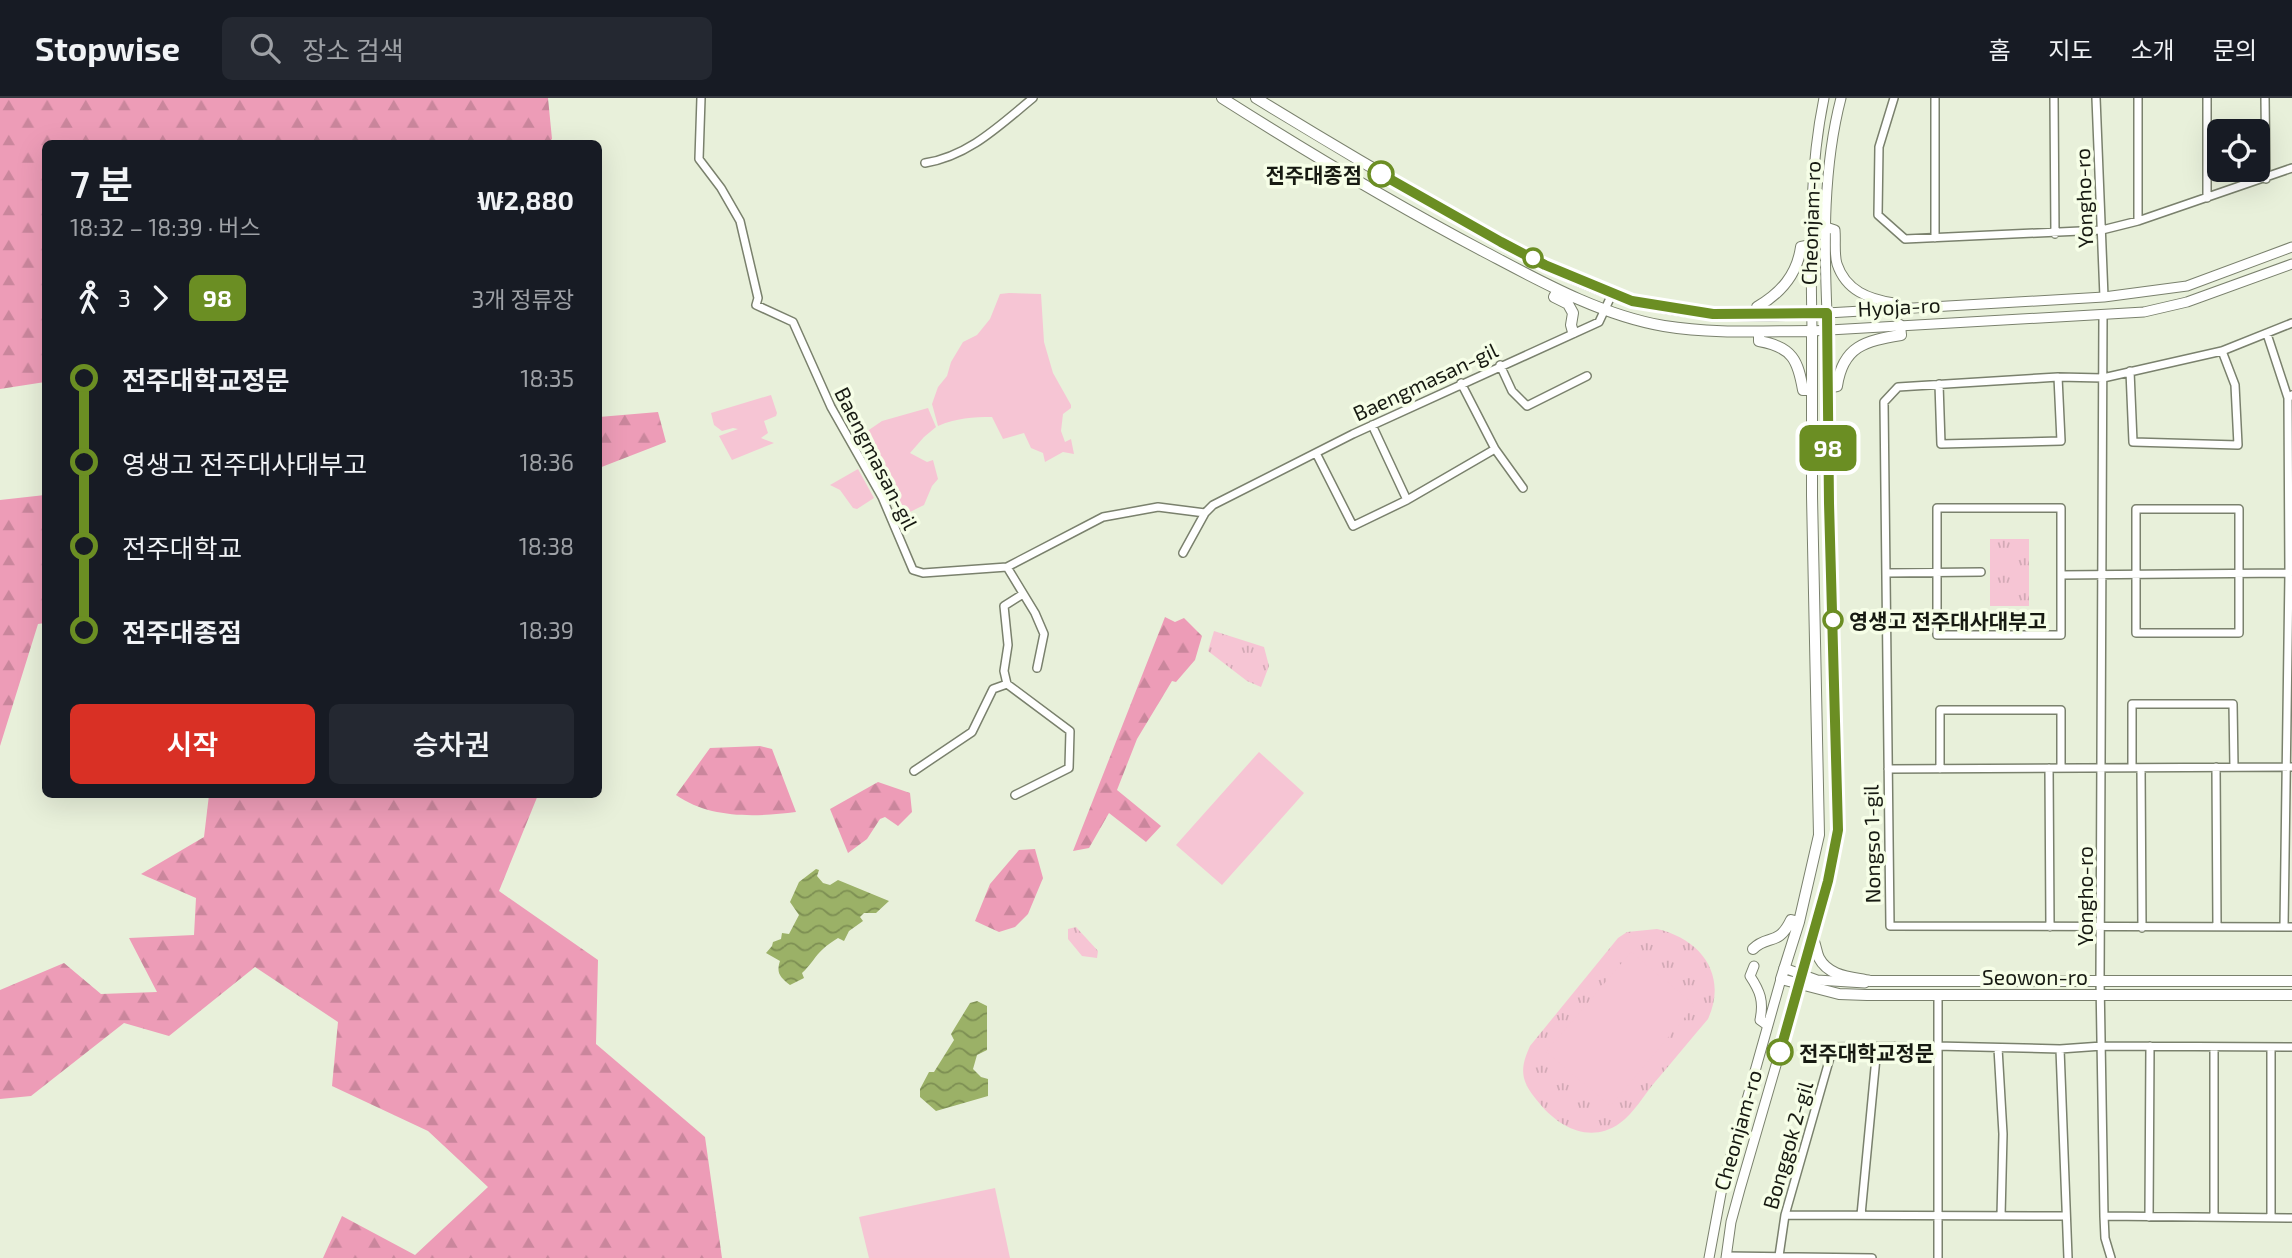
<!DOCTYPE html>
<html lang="ko">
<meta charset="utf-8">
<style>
body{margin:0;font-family:"Exo 2","Noto Sans KR",sans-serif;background:#242831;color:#f1f3f6;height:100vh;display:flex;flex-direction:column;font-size:26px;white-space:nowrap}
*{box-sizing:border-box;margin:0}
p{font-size:23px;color:#9ea1a6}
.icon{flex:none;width:38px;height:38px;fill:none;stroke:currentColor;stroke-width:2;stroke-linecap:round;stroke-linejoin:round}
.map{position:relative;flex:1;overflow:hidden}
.sheet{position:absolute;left:42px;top:42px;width:560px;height:658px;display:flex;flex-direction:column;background:#171b24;border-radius:10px;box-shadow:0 7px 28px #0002}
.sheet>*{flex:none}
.badge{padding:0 14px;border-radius:10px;font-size:24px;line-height:46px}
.controls{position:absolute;left:2207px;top:21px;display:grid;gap:14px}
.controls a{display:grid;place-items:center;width:63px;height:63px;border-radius:10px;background:#171b24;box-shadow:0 7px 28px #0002;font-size:35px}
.map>.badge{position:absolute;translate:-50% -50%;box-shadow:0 0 0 4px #fff}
.legs{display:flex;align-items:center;gap:10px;height:77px;padding:0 28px;font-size:23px}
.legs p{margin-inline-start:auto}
.head{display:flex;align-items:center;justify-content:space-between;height:119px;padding:0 28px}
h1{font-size:38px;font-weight:600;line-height:52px}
.button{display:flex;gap:14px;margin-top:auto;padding:14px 28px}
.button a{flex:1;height:80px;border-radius:10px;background:#d93025;color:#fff;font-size:28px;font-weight:600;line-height:80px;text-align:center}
.button a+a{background:#242831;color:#f1f3f6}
ul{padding:0 28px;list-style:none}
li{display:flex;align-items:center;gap:24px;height:84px;font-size:26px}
li i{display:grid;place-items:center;width:10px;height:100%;margin:0 9px;background:currentColor}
li i::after{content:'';width:18px;height:18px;margin:-9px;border:5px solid;border-radius:50%;background:#171b24}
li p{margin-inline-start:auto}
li:first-child i{background:linear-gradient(#0000 50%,currentColor 0)}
li:last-child i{background:linear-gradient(currentColor 50%,#0000 0)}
header{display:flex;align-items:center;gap:42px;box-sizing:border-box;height:98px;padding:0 35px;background:#171b24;border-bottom:2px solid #363941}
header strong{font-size:33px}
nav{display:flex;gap:38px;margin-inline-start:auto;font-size:24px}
.search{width:490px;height:63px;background:#242831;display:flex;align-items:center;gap:18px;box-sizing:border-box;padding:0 24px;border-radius:10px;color:#9ea1a6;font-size:26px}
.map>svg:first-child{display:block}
.grass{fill:url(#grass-tufts)}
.forest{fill:url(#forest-firs)}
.garden{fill:#f6c5d4}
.water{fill:url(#water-waves)}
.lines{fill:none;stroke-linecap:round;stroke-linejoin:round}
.minor-casing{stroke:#7a816d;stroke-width:10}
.tertiary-casing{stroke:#7a816d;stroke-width:11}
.secondary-casing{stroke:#7a816d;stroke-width:12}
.minor{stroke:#fff;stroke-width:7}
.tertiary{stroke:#fff;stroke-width:9}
.secondary{stroke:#fff;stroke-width:10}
.line-1-casing{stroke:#fff;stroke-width:16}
.line-1{stroke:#6b8e23;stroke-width:10}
.stop-1-dot{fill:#fff;stroke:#6b8e23;stroke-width:3.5}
.labels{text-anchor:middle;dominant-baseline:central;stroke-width:7;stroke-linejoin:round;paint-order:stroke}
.stop-label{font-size:21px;font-weight:bold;fill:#171a12;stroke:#f6fee7;text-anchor:start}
.street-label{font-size:21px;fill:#171a12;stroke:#f6fee7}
</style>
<header>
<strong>Stopwise</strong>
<div class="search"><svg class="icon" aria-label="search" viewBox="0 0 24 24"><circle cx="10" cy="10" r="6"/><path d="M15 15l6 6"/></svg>장소 검색</div>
<nav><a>홈</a><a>지도</a><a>소개</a><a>문의</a></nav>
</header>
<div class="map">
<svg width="2292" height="1160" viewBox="0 0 2292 1160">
<defs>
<pattern id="grass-tufts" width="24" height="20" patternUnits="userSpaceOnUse" patternTransform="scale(1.75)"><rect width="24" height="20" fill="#f6c5d4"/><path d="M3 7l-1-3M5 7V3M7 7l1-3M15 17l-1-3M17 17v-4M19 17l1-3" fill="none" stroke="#d2a9b5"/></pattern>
<pattern id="forest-firs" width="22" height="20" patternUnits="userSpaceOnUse" patternTransform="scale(1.75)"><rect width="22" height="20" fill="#ed9cb7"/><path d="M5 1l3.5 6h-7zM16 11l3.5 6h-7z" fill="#ca869c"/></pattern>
<pattern id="water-waves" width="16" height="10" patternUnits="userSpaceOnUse" patternTransform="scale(1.75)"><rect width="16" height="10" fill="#9bb167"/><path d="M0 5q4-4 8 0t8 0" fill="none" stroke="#7d8f53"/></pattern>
</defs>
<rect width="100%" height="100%" fill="#e8f0da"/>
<path class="grass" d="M 1990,441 L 2029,441 L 2029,508 L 1990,508 Z
M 1214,533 L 1264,549 L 1269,568 L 1261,589 L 1247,583 L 1208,553 Z
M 1076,829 L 1098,853 L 1097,860 L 1082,858 L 1068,841 L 1068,831 Z
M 1657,831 C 1701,841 1728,877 1708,921 C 1690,942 1673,963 1655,984 C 1644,997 1634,1015 1620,1025 C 1591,1046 1560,1030 1540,1006 C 1522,985 1518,974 1530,948 L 1618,840 L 1627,834 Z"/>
<path class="forest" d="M 0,0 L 548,0 L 552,41 L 547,46 L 46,46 L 45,284 L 0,291 Z
M 658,314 L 666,344 L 599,370 L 599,319 Z
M 45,397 L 45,525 L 38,526 L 0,648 L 0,402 Z
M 1165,519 L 1175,524 L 1184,520 L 1202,538 L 1195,562 L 1176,584 L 1172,583 L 1137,641 L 1117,692 L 1161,728 L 1146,744 L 1109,715 L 1089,750 L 1073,753 Z
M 760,648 L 772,651 L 796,714 C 756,719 710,721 676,697 L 710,650 Z
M 878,684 L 910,695 L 912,714 L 898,728 L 885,719 L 880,721 L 867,741 L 848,755 L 830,711 Z
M 209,697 L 538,697 L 499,793 L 598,862 L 596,946 L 705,1039 L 722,1160 L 323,1160 L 342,1118 L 415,1157 L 488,1089 L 428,1033 L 332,988 L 338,924 L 255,869 L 169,938 L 124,925 L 31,998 L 0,1001 L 0,892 L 64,865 L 101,896 L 157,894 L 129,840 L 194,837 L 196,800 L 141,776 L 204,739 Z
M 1035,751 L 1043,780 L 1028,816 L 1015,829 L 999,834 L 975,823 L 990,786 L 1019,752 Z"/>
<path class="garden" d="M 1009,195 L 1041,196 L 1044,244 L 1053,275 L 1071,307 L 1071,310 L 1063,316 L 1061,333 L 1065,344 L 1071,341 L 1074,356 L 1063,354 L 1045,364 L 1043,355 L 1031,350 L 1024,335 L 1003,341 L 992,319 C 973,319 956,320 938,328 L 932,306 L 938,289 L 947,278 L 951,264 L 963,244 L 977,237 L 990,221 L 1000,196 Z
M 771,297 L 777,315 L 776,318 L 764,323 L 768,335 L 761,340 L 774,345 L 732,362 L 719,338 L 738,331 L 733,330 L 722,333 L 714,327 L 711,315 Z
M 928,310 L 936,329 L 924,339 L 910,355 L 927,364 L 933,362 L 938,381 L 932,388 L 924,407 L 902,418 L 860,338 L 882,323 Z
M 858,371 L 874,400 L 857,411 L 853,410 L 840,392 L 830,387 Z
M 1259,654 L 1304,695 L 1222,787 L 1176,747 Z
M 1631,854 L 1695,907 L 1611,1008 L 1546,954 Z
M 995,1090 L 1010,1160 L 869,1160 L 859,1119 Z"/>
<path class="water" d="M 816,771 L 819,772 L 817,778 L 823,785 L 830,787 L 838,782 L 889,803 L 876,815 L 864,815 L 860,819 L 863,823 L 849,833 L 844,843 L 838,840 C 833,843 827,847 823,851 C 815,858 811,867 802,875 L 804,880 L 790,887 C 780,879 776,875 780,863 L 766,855 L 772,848 L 773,844 L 781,841 L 782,835 L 789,836 L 799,817 L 790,804 L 799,784 Z
M 977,903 L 987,908 L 987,952 L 977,957 L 973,971 L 981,979 L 988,981 L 988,998 L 936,1013 L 920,999 L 920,991 L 929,974 L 934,974 L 954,942 L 951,936 L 970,905 Z"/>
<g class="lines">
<defs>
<path id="minor" d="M 701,0 L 699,61 L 721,90 L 740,123 L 758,200 L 756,207 L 793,224 L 831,309 L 882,399 L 913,472 L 923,475 L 1007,469 L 1103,419 L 1158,409 L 1205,415
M 1894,0 L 1879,49 L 1878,117 L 1905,141 L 2102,132 L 2138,123 L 2292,70
M 1935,0 L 1935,140
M 2054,0 L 2055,136
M 2096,0 L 2104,199
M 2207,0 L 2207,100
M 2265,0 L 2266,81
M 925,65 C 969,58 1000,27 1033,0
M 2138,123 L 2138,0
M 2103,217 L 2100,882 L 2104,1118 L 2105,1140 L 2111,1160
M 2292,225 L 2222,253 L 2103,280 L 2058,279 L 1898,289 L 1884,304 L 1890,828 L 2292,829
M 2267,236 L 2288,300
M 1500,267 L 1512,293 L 1527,308 L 1587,278
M 2130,273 L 2133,344 L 2238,347 L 2235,287 L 2222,253
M 1461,285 L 1495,351
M 1939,286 L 1941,346 L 2061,343 L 2058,279
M 1372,327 L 1407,402
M 1316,355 L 1353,428 L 1407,402 L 1495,351 L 1523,390
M 1937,410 L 2061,410 L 2061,537 L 1937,537 Z
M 2136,411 L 2239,411 L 2239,535 L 2136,535 Z
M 1183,455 L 1205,415 L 1213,407 L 1353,336 L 1599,224 L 1612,196
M 1007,469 L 1035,515 L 1044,536 L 1037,570
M 1886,475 L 1981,474
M 2061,477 L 2289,475
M 2216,669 L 2217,829
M 2049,670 L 2050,829
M 2132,670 L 2132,606 L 2233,606 L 2234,669
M 2141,670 L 2142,830
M 1888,671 L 2291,669
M 1940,671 L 1940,612 L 2061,612 L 2061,670
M 914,673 L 972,634 L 993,591 L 1007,586
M 1015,697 L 1069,670 L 1070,633 L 1007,586 L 1004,573 L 1008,547 L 1004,508 L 1023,496
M 2284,829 L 2289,475 L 2288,300 L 2292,297
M 1938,897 L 1938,1160
M 2214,949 L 2214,1119
M 2271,949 L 2271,1120
M 1998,950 L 2003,1036 L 2001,1118
M 2060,951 L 2068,1160
M 1785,1117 L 2066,1118
M 1861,1117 L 1877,949
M 2104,1118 L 2292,1120
M 2149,1119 L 2150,948
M 1726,1158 L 1872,1160
M 1779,1158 L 1785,1117 L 1833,949 L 1936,948 L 2060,951 L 2102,948 L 2292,949"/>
<path id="tertiary" d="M 1824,0 C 1808,77 1811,155 1812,233 L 2144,214 L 2187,204 L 2292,166
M 1841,0 C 1823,69 1824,145 1827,215 L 2104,199 L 2187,188 L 2292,149
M 1826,129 L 1835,132 C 1836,143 1834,156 1837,166 C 1846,193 1869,201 1894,205 L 1898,212
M 1754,868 L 1750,878 C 1760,893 1764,903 1760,922 L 1767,927
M 1784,870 L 1817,882 L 1865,885
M 1709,1160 L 1722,1090 L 1781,881
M 1726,1160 L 1731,1124 L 1740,1091 L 1799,888 L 1812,839"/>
<path id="secondary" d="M 1222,0 C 1307,54 1394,106 1483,153 C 1540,183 1600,217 1664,228 C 1713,236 1762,233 1812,233 L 1812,398 L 1819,737 L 1799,824 L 1781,881 L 1839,896 L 1867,897 L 2292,897
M 1256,0 C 1321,40 1387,79 1454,117 C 1510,149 1569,184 1631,202 C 1691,220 1765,219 1827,215 L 1829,405 L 1838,732 L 1828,783 L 1812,839 C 1816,846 1816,854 1819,860 C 1829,879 1852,879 1870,883 L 2292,883
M 1558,192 L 1554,199 L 1568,206 L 1573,215 L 1571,227 L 1573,234
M 1756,216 L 1757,209 C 1781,195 1797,177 1801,149 L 1811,147
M 1759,235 L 1759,243 C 1793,249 1798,263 1803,292 L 1812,292
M 1827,290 L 1837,288 C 1843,248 1865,243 1901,237 L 1900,227
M 1753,851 C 1768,836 1778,849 1791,822 L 1799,824"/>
</defs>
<use href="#minor" class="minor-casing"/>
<use href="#tertiary" class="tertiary-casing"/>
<use href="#secondary" class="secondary-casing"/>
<use href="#minor" class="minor"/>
<use href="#tertiary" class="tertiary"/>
<use href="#secondary" class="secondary"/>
</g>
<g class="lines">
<defs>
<path id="line-1" d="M 1381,76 L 1501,144 L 1545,167 L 1632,203 L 1713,216 L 1827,215 L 1829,405 L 1838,732 L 1828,783 L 1780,954"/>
</defs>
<use href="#line-1" class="line-1-casing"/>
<use href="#line-1" class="line-1"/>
</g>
<g class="stop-1-dot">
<circle cx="1381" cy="76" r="12"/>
<circle cx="1533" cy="160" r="9"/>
<circle cx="1833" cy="522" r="9"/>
<circle cx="1780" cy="954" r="12"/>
</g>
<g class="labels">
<g class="stop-label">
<text x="1362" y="76" text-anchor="end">전주대종점</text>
<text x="1849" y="522">영생고 전주대사대부고</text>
<text x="1799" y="954">전주대학교정문</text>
</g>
<g class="street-label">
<text transform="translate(2083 100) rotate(-92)">Yongho-ro</text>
<text transform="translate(1810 125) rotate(-88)">Cheonjam-ro</text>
<text transform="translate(1899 208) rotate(-3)">Hyoja-ro</text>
<text transform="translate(1425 283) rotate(-25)">Baengmasan-gil</text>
<text transform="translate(877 360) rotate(63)">Baengmasan-gil</text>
<text transform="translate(1871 746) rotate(-91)">Nongso 1-gil</text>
<text transform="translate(2084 798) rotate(-90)">Yongho-ro</text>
<text x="2035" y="878">Seowon-ro</text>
<text transform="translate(1737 1032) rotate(-74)">Cheonjam-ro</text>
<text transform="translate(1787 1047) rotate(-74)">Bonggok 2-gil</text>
</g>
</g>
</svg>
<div class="controls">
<a><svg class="icon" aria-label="locate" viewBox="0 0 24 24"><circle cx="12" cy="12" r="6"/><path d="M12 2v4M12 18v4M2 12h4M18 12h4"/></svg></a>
</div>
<b class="badge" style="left:1828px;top:350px;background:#6b8e23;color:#fff">98</b>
<section class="sheet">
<div class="head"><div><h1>7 분</h1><p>18:32 – 18:39 · 버스</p></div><b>₩2,880</b></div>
<div class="legs"><svg class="icon" aria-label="walk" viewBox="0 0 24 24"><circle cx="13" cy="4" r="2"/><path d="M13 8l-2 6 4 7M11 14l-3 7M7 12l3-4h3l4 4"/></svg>3<svg class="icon" aria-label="forward" viewBox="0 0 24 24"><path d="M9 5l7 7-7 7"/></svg><b class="badge" style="background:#6b8e23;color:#fff">98</b><p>3개 정류장</p></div>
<ul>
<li><i style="color:#6b8e23"></i><b>전주대학교정문</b><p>18:35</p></li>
<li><i style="color:#6b8e23"></i><span>영생고 전주대사대부고</span><p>18:36</p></li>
<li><i style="color:#6b8e23"></i><span>전주대학교</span><p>18:38</p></li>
<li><i style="color:#6b8e23"></i><b>전주대종점</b><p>18:39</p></li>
</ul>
<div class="button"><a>시작</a><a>승차권</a></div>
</section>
</div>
